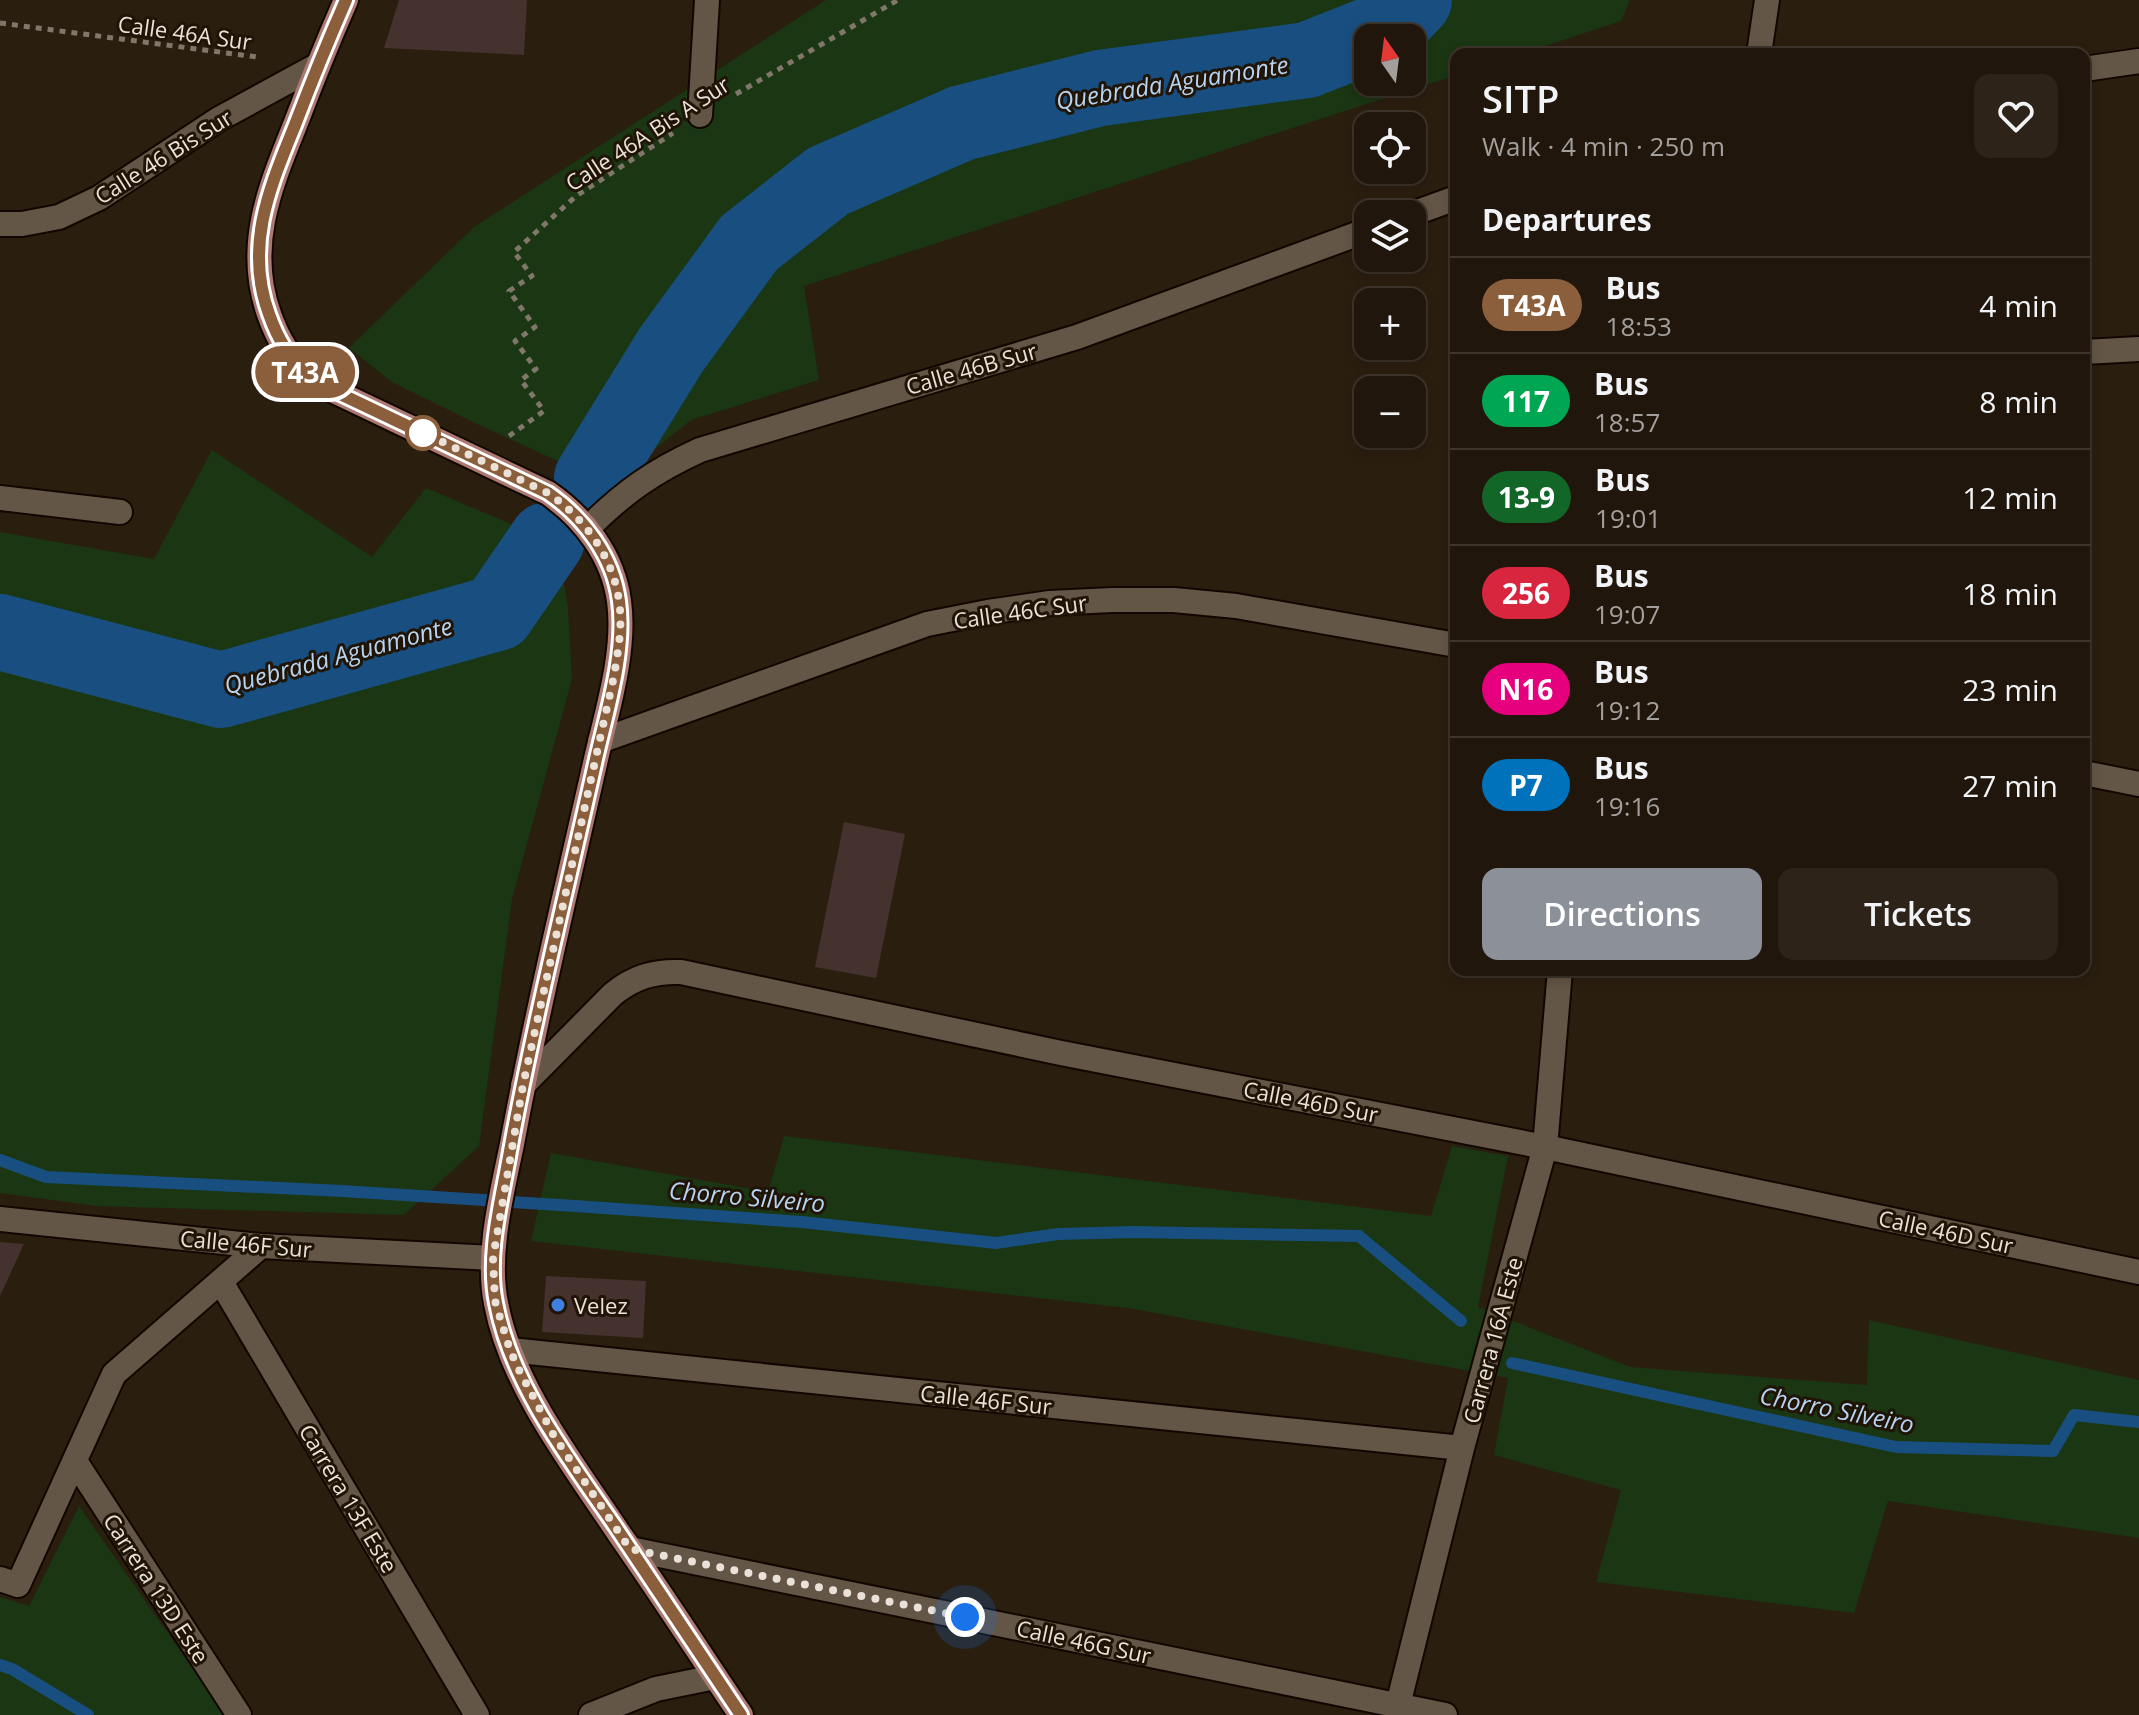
<!DOCTYPE html>
<meta charset="utf-8">
<style>
body{margin:0;font-family:"Open Sans",sans-serif;background:#2d2319;color:#f1f3f6;height:100vh;display:flex;flex-direction:column;font-size:30px;white-space:nowrap}
*{box-sizing:border-box;margin:0}
p{font-size:26px;color:#a29f9d}
.icon{flex:none;width:44px;height:44px;fill:none;stroke:currentColor;stroke-width:2;stroke-linecap:round;stroke-linejoin:round}
.map{position:relative;flex:1;overflow:hidden}
.drawer{position:absolute;left:1450px;top:48px;width:640px;height:928px;display:flex;flex-direction:column;background:#20160b;border-radius:16px;box-shadow:0 4px 12px #0003,0 0 0 2px #3d352c}
.drawer>*{flex:none}
.badge{padding:0 16px;border-radius:26px;font-size:28px;line-height:52px}
.needle{width:52px;rotate:346deg}
.controls{position:absolute;left:1354px;top:24px;display:grid;gap:16px}
.controls a{display:grid;place-items:center;width:72px;height:72px;border-radius:16px;background:#20160b;box-shadow:0 4px 12px #0003,0 0 0 2px #3d352c;font-size:40px}
.you{position:absolute;width:40px;height:40px;margin:-20px;border:6px solid #fff;border-radius:50%;background:#1a73e8;box-shadow:0 0 0 12px #1a73e833}
.map>.badge{position:absolute;translate:-50% -50%;box-shadow:0 0 0 4px #fff}
h2{padding:0 32px;font-size:30px;line-height:72px}
.round{display:grid;place-items:center;flex:none;width:84px;height:84px;border-radius:16px;background:#2d2319}
.headline{display:flex;align-items:center;justify-content:space-between;height:136px;padding:0 32px}
h1{font-size:38px;font-weight:600;line-height:60px}
.primary-button{display:flex;gap:16px;margin-top:auto;padding:16px 32px}
.primary-button a{flex:1;height:92px;border-radius:16px;background:#8c9099;color:#fff;font-size:32px;font-weight:600;line-height:92px;text-align:center}
.primary-button a+a{background:#2d2319;color:#f1f3f6}
ul{padding:0;list-style:none}
li{display:flex;align-items:center;gap:24px;height:96px;padding:0 32px;border-top:2px solid #3d352c}
li div{flex:1}
li b{display:block;font-size:30px}
li em{font-style:normal}
li .badge{min-width:88px;font-weight:700;text-align:center}
.map>svg:first-child{display:block}
.green{fill:#1a3613;fill-rule:evenodd}
.lines{fill:none;stroke-linecap:round;stroke-linejoin:round}
.stream{stroke:#184f80;stroke-width:12}
.river{stroke:#184f80;stroke-width:76}
.building{fill:#45312d}
.minor-casing{stroke:#120700;stroke-width:28}
.major-casing{stroke:#120700;stroke-width:28}
.path{stroke:#80766a;stroke-width:5;stroke-dasharray:6 6;stroke-linecap:butt}
.minor{stroke:#645646;stroke-width:24}
.major{stroke:#ab7972;stroke-width:24}
.line-casing{stroke:#fff;stroke-width:18}
.line{stroke:#8b5e3c;stroke-width:12}
.walk{stroke:#eae1d8;stroke-width:8;stroke-dasharray:0 14.4}
.stop-dot{fill:#fff;stroke:#8b5e3c;stroke-width:4}
.shop-dot{fill:#3f7fe0;stroke:#201406;stroke-width:3}
.labels{text-anchor:middle;dominant-baseline:central;stroke-width:6;stroke-linejoin:round;paint-order:stroke}
.street-label{font-size:22px;fill:#eae1d8;stroke:#201406}
.poi-label{font-size:22px;fill:#eae1d8;stroke:#201406;text-anchor:start}
.water-label{font-size:24px;font-style:italic;fill:#b6d3f1;stroke:#201406}
</style>
<div class="map">
<svg width="2139" height="1715" viewBox="0 0 2139 1715">
<rect width="100%" height="100%" fill="#2a1e0f"/>
<path class="green" d="M 826,0 L 1630,0 L 1621,21 L 1521,54 L 1456,54 L 1456,75 L 804,286 L 819,380 L 691,420 L 610,485 L 477,424 L 392,382 L 349,348 L 474,227 ZM 1368,38 L 1412,38 L 1412,82 L 1368,82 Z
M 212,450 L 372,557 L 426,488 L 537,535 L 560,563 L 568,607 L 572,679 L 512,899 L 479,1146 L 404,1215 L 96,1206 L 0,1193 L 0,532 L 154,559 Z
M 784,1136 L 1431,1216 L 1452,1146 L 1508,1156 L 1478,1307 L 1630,1367 L 1867,1385 L 1869,1320 L 2139,1380 L 2139,1538 L 1888,1501 L 1854,1613 L 1596,1582 L 1621,1490 L 1494,1455 L 1508,1378 L 1128,1308 L 531,1241 L 551,1153 L 768,1192 Z
M 79,1506 L 225,1715 L 0,1715 L 0,1597 L 29,1606 Z"/>
<g class="lines">
<path class="stream" d="M 0,1160 L 46,1177 L 342,1191 L 575,1206 L 802,1222 L 996,1243 L 1058,1234 L 1134,1232 L 1359,1236 L 1461,1321
M 1512,1363 L 1896,1447 L 2053,1451 L 2074,1415 L 2139,1422
M 0,1665 L 12,1669 L 88,1715"/>
<path class="river" d="M 592,478 L 671,350 L 749,243 L 828,181 L 962,123 L 1100,88 L 1307,60 L 1386,29 L 1414,0
M 0,632 L 221,690 L 497,613 L 547,540"/>
</g>
<path class="building" d="M 399,0 L 527,0 L 524,55 L 384,48 Z
M 844,822 L 905,834 L 876,978 L 815,967 Z
M 0,1242 L 24,1244 L 0,1296 Z
M 546,1276 L 646,1281 L 643,1338 L 542,1332 Z"/>
<g class="lines">
<defs>
<path id="minor" d="M 1759,54 L 1767,0
M 2084,69 L 2139,61
M 700,115 L 707,0
M 1412,214 L 1456,198
M 0,224 L 22,224 L 59,217 L 99,198 L 219,119 L 318,65
M 2084,352 L 2139,349
M 0,498 L 120,512
M 588,528 C 624,492 654,471 700,450 L 1077,337 L 1368,230
M 600,741 L 927,624 L 988,612 L 1050,603 L 1112,600 L 1174,600 L 1236,606 L 1456,645
M 2084,773 L 2139,784
M 523,1085 L 613,994 C 634,977 654,971 681,972 L 1061,1053 L 1545,1147 L 2139,1272
M 0,1219 L 261,1246 L 493,1258
M 221,1282 L 477,1715
M 510,1350 L 1462,1448
M 75,1461 L 239,1715
M 630,1549 L 1445,1715
M 0,1579 L 18,1585 L 114,1374 L 261,1246
M 1398,1705 L 1462,1448 L 1545,1147 L 1560,970
M 591,1715 L 656,1689 L 715,1677"/>
<path id="major" d="M 346,0 C 328,41 311,83 295,125 C 270,187 245,246 269,314 C 277,337 289,359 308,375 C 316,381 326,386 334,391 L 548,493 C 584,518 613,556 619,601 C 626,651 607,711 596,759 C 567,887 536,1015 512,1144 C 502,1193 486,1254 496,1303 C 511,1385 573,1464 618,1532 C 660,1592 700,1654 741,1715"/>
</defs>
<use href="#minor" class="minor-casing"/>
<use href="#major" class="major-casing"/>
<path class="path" d="M 0,23 L 257,57
M 736,94 L 898,0
M 509,436 L 544,411 L 521,380 L 536,369 L 515,341 L 535,327 L 509,291 L 532,276 L 514,252 L 576,196 L 673,133"/>
<use href="#minor" class="minor"/>
<use href="#major" class="major"/>
</g>
<g class="lines">
<defs>
<path id="line" d="M 346,0 C 328,41 311,83 295,125 C 270,187 244,246 269,314 C 277,337 289,359 308,375 C 316,381 326,386 334,391 L 548,493 C 584,518 613,556 619,601 C 626,651 607,711 596,759 C 567,890 534,1020 510,1151 C 502,1199 486,1254 496,1303 C 511,1384 569,1459 615,1526 C 657,1589 699,1652 741,1715"/>
</defs>
<use href="#line" class="line-casing"/>
<use href="#line" class="line"/>
<path class="walk" d="M 423,433 L 420,431 L 548,493 C 584,518 613,556 619,601 C 623,626 618,651 614,676 L 523,1085 L 493,1258 L 495,1301 L 510,1350 L 518,1368 L 554,1436 L 630,1549 L 965,1617"/>
</g>
<circle class="stop-dot" cx="423" cy="433" r="16"/>
<circle class="shop-dot" cx="558" cy="1305" r="8"/>
<g class="labels">
<g class="street-label">
<text transform="translate(185 32) rotate(8)">Calle 46A Sur</text>
<text transform="translate(647 133) rotate(-33)">Calle 46A Bis A Sur</text>
<text transform="translate(163 156) rotate(-32)">Calle 46 Bis Sur</text>
<text transform="translate(971 368) rotate(-16)">Calle 46B Sur</text>
<text transform="translate(1020 611) rotate(-8)">Calle 46C Sur</text>
<text transform="translate(1311 1101) rotate(11)">Calle 46D Sur</text>
<text transform="translate(1946 1231) rotate(12)">Calle 46D Sur</text>
<text transform="translate(246 1243) rotate(5)">Calle 46F Sur</text>
<text transform="translate(1492 1340) rotate(-75)">Carrera 16A Este</text>
<text transform="translate(986 1399) rotate(6)">Calle 46F Sur</text>
<text transform="translate(349 1498) rotate(59)">Carrera 13F Este</text>
<text transform="translate(157 1588) rotate(57)">Carrera 13D Este</text>
<text transform="translate(1084 1641) rotate(12)">Calle 46G Sur</text>
</g>
<g class="poi-label">
<text x="574" y="1305">Velez</text>
</g>
<g class="water-label">
<text transform="translate(1172 82) rotate(-9)">Quebrada Aguamonte</text>
<text transform="translate(338 655) rotate(-15)">Quebrada Aguamonte</text>
<text transform="translate(747 1196) rotate(5)">Chorro Silveiro</text>
<text transform="translate(1837 1409) rotate(11)">Chorro Silveiro</text>
</g>
</g>
</svg>
<div class="controls">
<a><svg class="needle" viewBox="-14 -14 28 28"><path d="M0-13l5 13h-10z" fill="#e53935"/><path d="M0 13l5-13h-10z" fill="#a29f9d"/></svg></a>
<a><svg class="icon" aria-label="locate" viewBox="0 0 24 24"><circle cx="12" cy="12" r="6"/><path d="M12 2v4M12 18v4M2 12h4M18 12h4"/></svg></a>
<a><svg class="icon" aria-label="layers" viewBox="0 0 24 24"><path d="M12 4l9 5-9 5-9-5zM3 14l9 5 9-5"/></svg></a>
<a>+</a>
<a>−</a>
</div>
<div class="you" style="left:965px;top:1617px"></div>
<b class="badge" style="left:305px;top:372px;background:#8b5e3c;color:#fff">T43A</b>
<section class="drawer">
<div class="headline"><div><h1>SITP</h1><p>Walk · 4 min · 250 m</p></div><a class="round"><svg class="icon" aria-label="heart" viewBox="0 0 24 24"><path d="M12 20l-8-8c-3-5 5-10 8-4 3-6 11-1 8 4z"/></svg></a></div>
<h2>Departures</h2>
<ul>
<li><span class="badge" style="background:#8b5e3c;color:#fff">T43A</span><div><b>Bus</b><p>18:53</p></div><em>4 min</em></li>
<li><span class="badge" style="background:#00a651;color:#fff">117</span><div><b>Bus</b><p>18:57</p></div><em>8 min</em></li>
<li><span class="badge" style="background:#126628;color:#fff">13-9</span><div><b>Bus</b><p>19:01</p></div><em>12 min</em></li>
<li><span class="badge" style="background:#d7263d;color:#fff">256</span><div><b>Bus</b><p>19:07</p></div><em>18 min</em></li>
<li><span class="badge" style="background:#e6007e;color:#fff">N16</span><div><b>Bus</b><p>19:12</p></div><em>23 min</em></li>
<li><span class="badge" style="background:#0072bc;color:#fff">P7</span><div><b>Bus</b><p>19:16</p></div><em>27 min</em></li>
</ul>
<div class="primary-button"><a>Directions</a><a>Tickets</a></div>
</section>
</div>
